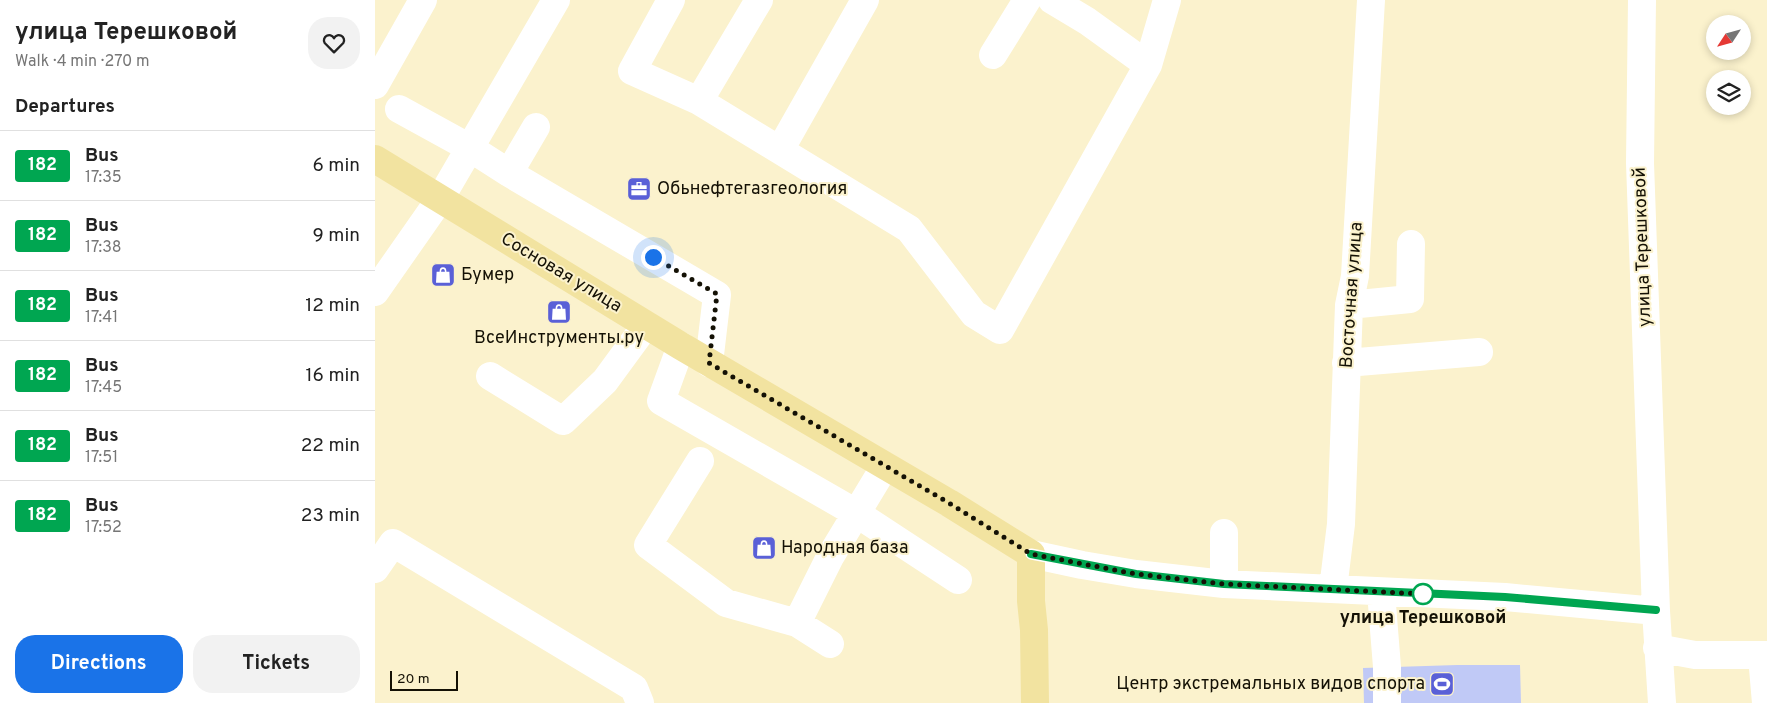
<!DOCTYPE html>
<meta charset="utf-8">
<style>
body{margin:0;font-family:Overpass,sans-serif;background:#f2f2f2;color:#222;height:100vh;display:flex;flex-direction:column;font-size:19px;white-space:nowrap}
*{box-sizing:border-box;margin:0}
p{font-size:16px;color:#767676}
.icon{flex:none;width:28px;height:28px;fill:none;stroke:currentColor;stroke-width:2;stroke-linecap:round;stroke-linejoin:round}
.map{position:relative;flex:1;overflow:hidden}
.side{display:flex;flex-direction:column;background:#fff;width:375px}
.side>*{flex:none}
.badge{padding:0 10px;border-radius:4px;font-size:18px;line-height:32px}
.needle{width:32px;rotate:234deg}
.tools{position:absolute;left:1331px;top:15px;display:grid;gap:10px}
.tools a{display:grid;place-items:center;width:45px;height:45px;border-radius:50%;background:#fff;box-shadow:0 2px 8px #0003;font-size:25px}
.scale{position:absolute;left:15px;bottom:12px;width:68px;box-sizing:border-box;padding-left:5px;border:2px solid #141105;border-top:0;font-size:14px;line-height:18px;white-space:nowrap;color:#141105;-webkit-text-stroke:4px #fbf2cd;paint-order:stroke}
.you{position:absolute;width:25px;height:25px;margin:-12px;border:4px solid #fff;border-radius:50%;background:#1a73e8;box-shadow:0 0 0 8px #1a73e833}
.map>.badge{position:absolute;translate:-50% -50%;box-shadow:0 0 0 2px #fff}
h2{padding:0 15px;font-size:19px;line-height:45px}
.round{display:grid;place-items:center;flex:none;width:52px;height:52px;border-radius:20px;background:#f2f2f2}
.head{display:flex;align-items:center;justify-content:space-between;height:85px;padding:0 15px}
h1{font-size:24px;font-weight:700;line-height:38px}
.primary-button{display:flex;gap:10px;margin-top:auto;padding:10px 15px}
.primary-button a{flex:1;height:58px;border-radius:20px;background:#1a73e8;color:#fff;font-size:20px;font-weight:700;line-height:58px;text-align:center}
.primary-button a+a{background:#f2f2f2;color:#222}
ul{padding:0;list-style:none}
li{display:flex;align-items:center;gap:15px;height:70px;padding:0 15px;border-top:1px solid #e0e0e0}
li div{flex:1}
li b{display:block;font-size:19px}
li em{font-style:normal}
li .badge{min-width:55px;font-weight:700;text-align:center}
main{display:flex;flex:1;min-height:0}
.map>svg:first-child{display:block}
.pitch{fill:#c0c9f6}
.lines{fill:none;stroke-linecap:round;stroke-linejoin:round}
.minor{stroke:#fff;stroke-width:28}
.major{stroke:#f2e3a0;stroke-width:28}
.line-casing{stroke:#fff;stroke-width:11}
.line{stroke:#00a651;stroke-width:8}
.walk{stroke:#141105;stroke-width:5;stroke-dasharray:0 9}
.stop-dot{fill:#fff;stroke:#00a651;stroke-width:2.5}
.labels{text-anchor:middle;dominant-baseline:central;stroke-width:4;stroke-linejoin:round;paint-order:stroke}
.poi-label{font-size:18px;fill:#141105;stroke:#fbf2cd;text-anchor:start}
.street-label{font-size:18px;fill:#141105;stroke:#fbf2cd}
.stop-label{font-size:18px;font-weight:bold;fill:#141105;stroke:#fbf2cd}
</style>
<main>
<section class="side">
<div class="head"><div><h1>улица Терешковой</h1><p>Walk · 4 min · 270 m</p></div><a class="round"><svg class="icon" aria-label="heart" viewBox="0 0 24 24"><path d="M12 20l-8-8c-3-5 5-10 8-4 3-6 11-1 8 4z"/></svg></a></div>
<h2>Departures</h2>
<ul>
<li><span class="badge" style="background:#00a651;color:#fff">182</span><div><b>Bus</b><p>17:35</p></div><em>6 min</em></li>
<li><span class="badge" style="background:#00a651;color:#fff">182</span><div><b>Bus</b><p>17:38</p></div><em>9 min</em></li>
<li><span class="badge" style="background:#00a651;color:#fff">182</span><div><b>Bus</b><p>17:41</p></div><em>12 min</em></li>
<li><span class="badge" style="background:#00a651;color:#fff">182</span><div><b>Bus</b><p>17:45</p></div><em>16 min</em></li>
<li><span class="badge" style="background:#00a651;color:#fff">182</span><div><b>Bus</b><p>17:51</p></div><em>22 min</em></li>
<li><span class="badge" style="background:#00a651;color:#fff">182</span><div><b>Bus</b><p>17:52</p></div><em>23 min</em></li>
</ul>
<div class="primary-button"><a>Directions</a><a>Tickets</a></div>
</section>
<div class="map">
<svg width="1392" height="703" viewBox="0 0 1392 703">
<rect width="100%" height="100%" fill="#fbf2cd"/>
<path class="pitch" d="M 1082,665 L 1145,665 L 1146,703 L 989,703 L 988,668 Z"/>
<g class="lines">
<path class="minor" d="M 296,0 L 257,71 L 324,101 L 534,229 L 599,314 L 625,330 L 773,65 L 792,0
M 677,0 L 712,21 L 773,65
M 1267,0 L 1265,163 L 1281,611 L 1287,703
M 618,55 L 652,0
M 0,85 L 48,0
M 324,101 L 384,0
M 24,109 L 95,148 L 134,173 L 342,295 L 334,363
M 405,150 L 490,0
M 134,173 L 161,127
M 0,292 L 65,199 L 181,0
M 974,305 L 1035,299 L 1036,244
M 306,346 L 286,401 L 481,513 L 583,580
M 971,363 L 1104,352
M 115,376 L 188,421 L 230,381 L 271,325
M 325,461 L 273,545 L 351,603 L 422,623 L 455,644
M 849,533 L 849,584
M 656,554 L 707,565 L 761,574 L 849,584 L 1130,597 L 1281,611
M 0,569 L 18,543 L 259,688 L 265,703
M 958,589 L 966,524 L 974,305 L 980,276 L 996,0
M 1006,592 L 1012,667 L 1012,703
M 422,623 L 455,557 L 510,466
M 1282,648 L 1320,655 L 1392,655
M 1387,656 L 1391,703"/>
<path class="major" d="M 0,159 L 306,346 L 574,503 L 656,554 L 656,601 L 659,630 L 660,703"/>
</g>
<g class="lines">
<defs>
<path id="line" d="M 656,554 L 761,574 L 849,584 L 1130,597 L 1281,610"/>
</defs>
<use href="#line" class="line-casing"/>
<use href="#line" class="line"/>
<path class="walk" d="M 278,257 L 342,294 L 334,363 L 574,503 L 656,554 L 761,574 L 849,584 L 1048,594"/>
</g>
<defs>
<symbol id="office-square" viewBox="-11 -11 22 22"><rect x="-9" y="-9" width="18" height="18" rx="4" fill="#5a60d7" stroke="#fbf2cd"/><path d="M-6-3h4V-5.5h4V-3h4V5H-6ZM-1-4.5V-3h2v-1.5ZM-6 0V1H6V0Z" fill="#fff"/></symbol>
<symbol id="shop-square" viewBox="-11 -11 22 22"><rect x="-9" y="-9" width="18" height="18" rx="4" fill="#5a60d7" stroke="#fbf2cd"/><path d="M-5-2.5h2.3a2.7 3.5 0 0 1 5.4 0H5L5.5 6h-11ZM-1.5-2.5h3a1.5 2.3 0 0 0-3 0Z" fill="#fff"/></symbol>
<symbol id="stadium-square" viewBox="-11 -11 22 22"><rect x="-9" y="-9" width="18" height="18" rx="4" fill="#5a60d7" stroke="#fbf2cd"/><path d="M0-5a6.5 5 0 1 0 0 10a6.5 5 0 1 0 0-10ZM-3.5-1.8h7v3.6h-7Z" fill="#fff"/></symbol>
</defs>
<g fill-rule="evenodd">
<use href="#office-square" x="250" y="175" width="28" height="28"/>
<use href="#shop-square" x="54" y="261" width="28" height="28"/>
<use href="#shop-square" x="170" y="298" width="28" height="28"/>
<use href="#shop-square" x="375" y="534" width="28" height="28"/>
<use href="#stadium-square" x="1053" y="670" width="28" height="28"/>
</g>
<circle class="stop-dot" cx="1048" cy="594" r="10"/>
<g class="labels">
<g class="poi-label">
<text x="282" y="189">Обьнефтегазгеология</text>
<text x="86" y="275">Бумер</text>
<text x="184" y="338" text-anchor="middle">ВсеИнструменты.ру</text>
<text x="406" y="548">Народная база</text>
<text x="1050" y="684" text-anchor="end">Центр экстремальных видов спорта</text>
</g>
<g class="street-label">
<text transform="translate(1268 247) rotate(-92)">улица Терешковой</text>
<text transform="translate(186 273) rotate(31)">Сосновая улица</text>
<text transform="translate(977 295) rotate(-86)">Восточная улица</text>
</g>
<g class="stop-label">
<text x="1048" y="618">улица Терешковой</text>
</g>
</g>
</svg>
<div class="tools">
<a><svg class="needle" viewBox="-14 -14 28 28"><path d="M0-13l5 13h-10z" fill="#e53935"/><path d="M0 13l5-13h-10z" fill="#767676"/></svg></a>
<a><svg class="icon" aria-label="layers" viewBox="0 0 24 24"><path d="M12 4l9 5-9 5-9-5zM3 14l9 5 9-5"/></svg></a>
</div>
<div class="scale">20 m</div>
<div class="you" style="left:278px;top:257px"></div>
</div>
</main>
